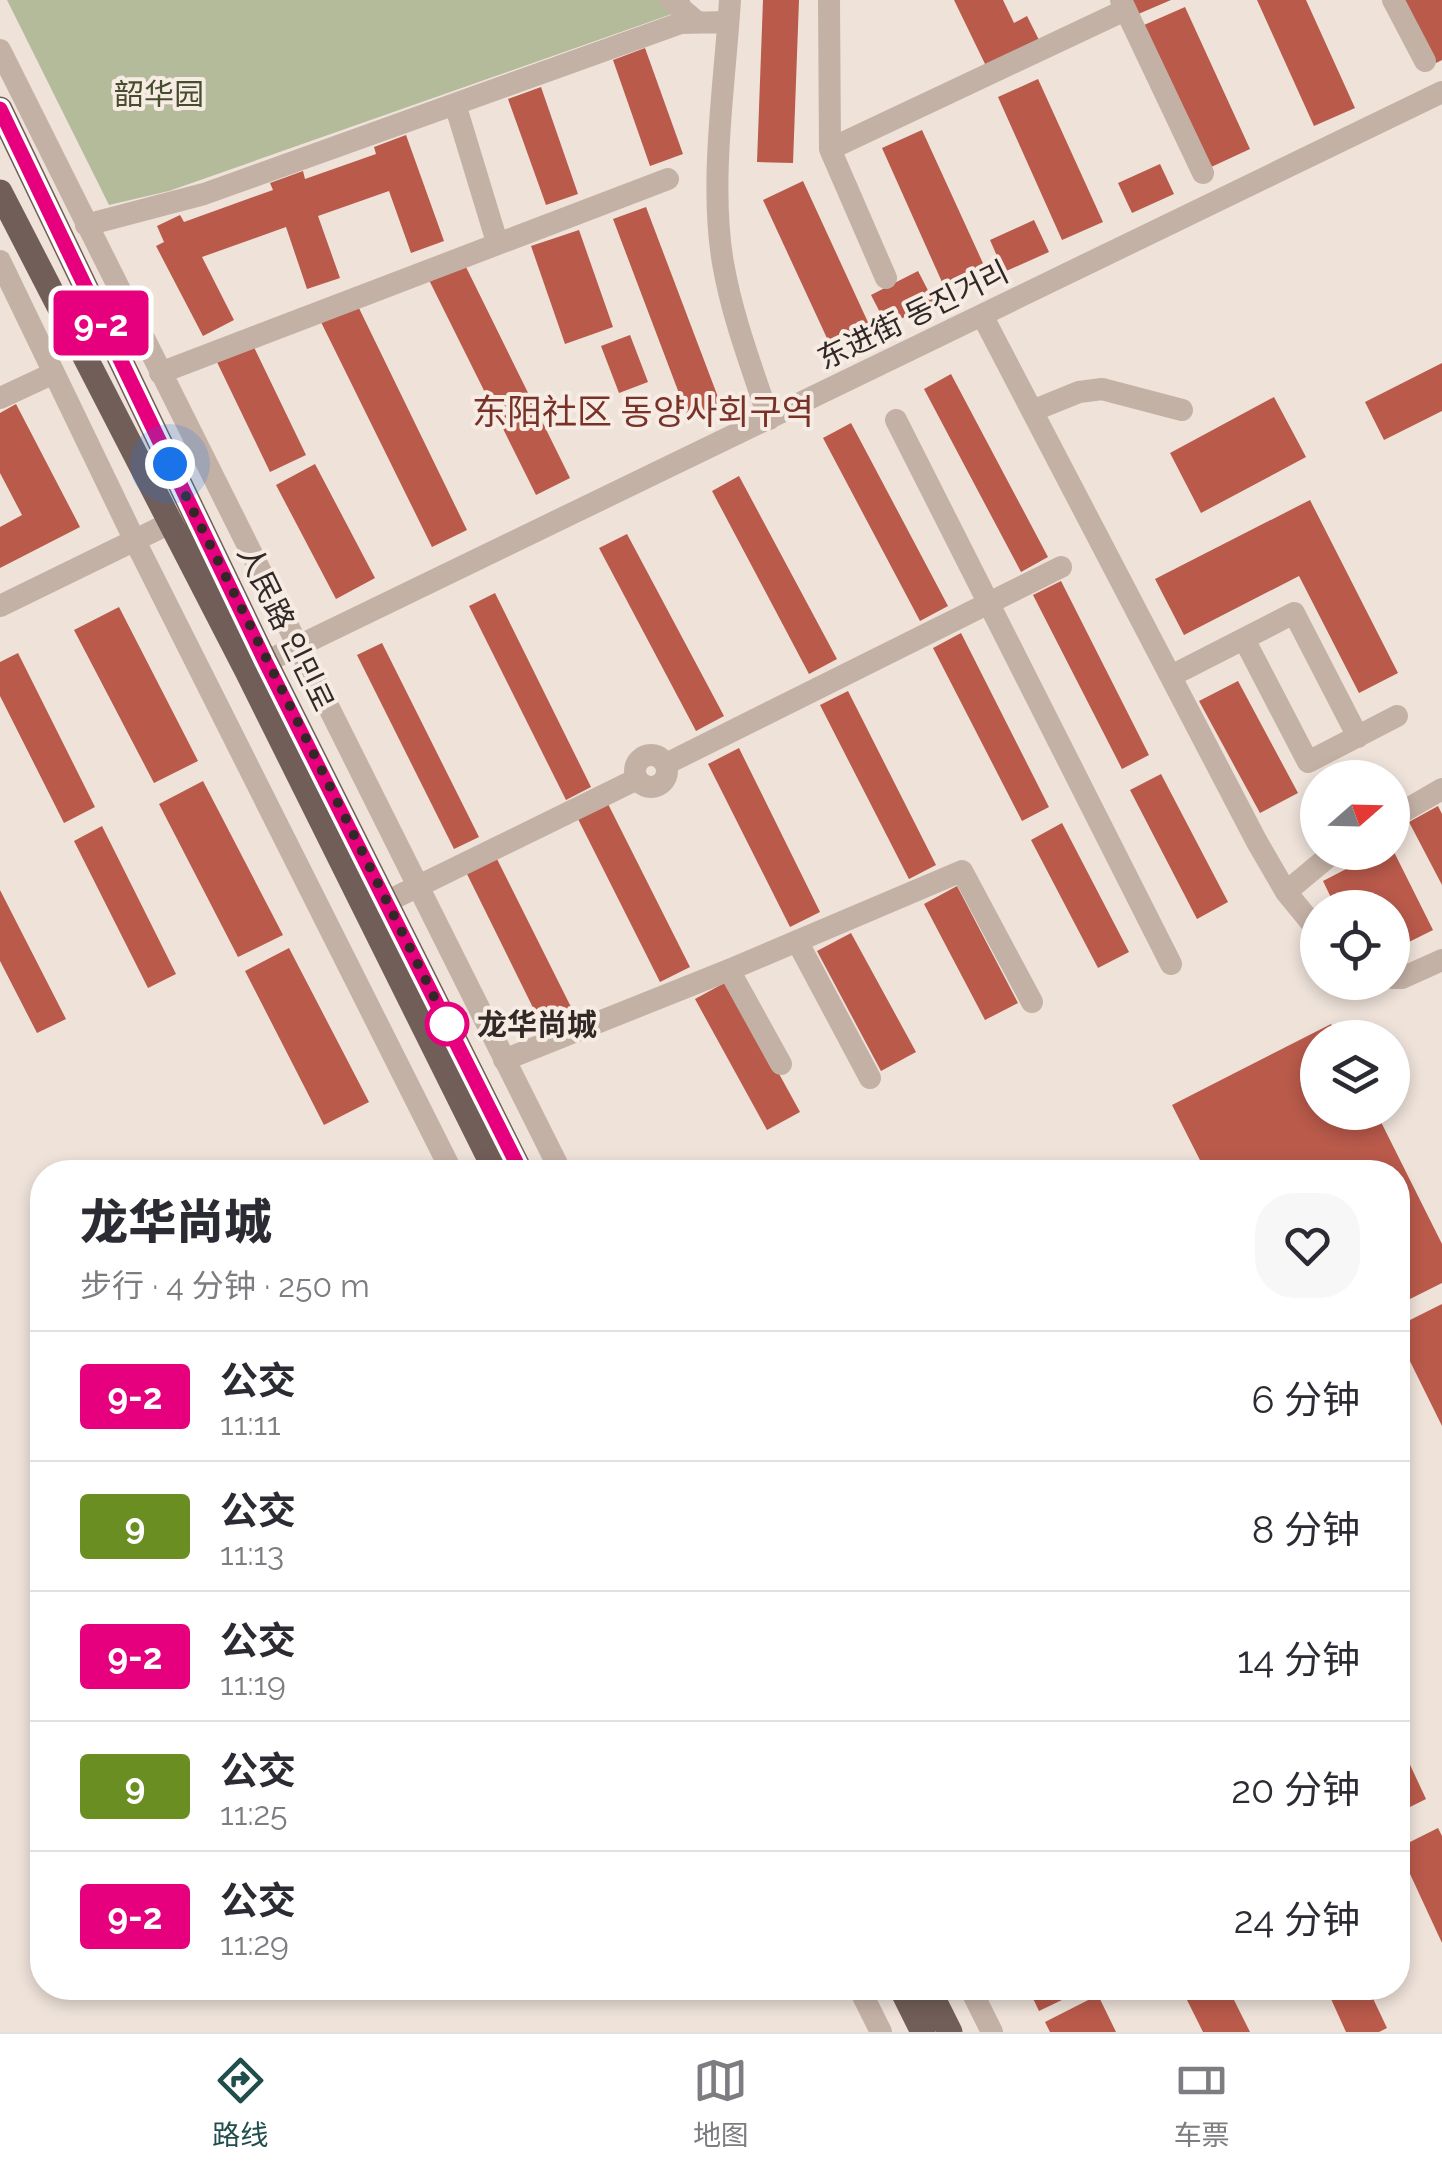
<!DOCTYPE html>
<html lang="zh">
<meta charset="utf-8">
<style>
body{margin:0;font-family:Raleway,"Noto Sans SC","Noto Sans KR",sans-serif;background:#f7f7f7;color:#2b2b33;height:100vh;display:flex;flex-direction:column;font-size:38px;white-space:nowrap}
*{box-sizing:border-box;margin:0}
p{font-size:32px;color:#7c7c81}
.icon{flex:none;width:55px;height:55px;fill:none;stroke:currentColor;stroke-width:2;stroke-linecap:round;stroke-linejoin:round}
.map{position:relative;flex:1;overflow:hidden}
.panel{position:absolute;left:30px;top:1160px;width:1380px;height:840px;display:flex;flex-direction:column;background:#fff;border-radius:40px;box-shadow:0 5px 15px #0003}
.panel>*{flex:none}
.badge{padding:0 20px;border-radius:8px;font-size:35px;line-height:65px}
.needle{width:65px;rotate:70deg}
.buttons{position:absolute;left:1300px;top:760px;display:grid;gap:20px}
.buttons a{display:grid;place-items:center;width:110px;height:110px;border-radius:50%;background:#fff;box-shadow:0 5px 15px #0003;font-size:50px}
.you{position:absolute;width:50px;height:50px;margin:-25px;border:8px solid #fff;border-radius:50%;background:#1a73e8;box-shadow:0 0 0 15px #1a73e833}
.map>.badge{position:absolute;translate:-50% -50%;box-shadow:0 0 0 5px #fff}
.round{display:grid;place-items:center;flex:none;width:105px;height:105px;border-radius:40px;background:#f7f7f7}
.headline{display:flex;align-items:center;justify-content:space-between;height:170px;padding:0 50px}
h1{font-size:48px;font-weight:800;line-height:75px}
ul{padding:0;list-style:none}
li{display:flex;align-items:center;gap:30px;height:130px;padding:0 50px;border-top:2px solid #e1e1e2}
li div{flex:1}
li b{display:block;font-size:38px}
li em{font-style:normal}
li .badge{min-width:110px;font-weight:700;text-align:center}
.tabs{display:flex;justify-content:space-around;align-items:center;height:140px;border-top:2px solid #e1e1e2;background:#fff;font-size:28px;color:#7c7c81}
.tabs a{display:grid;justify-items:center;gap:5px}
.tabs .selected{color:#204e4d}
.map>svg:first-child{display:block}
.green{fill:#b4bb9b}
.building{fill:#b95a4b}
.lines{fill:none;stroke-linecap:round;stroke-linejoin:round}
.minor{stroke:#c4b1a6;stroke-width:22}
.major{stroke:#725e59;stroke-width:25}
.line-casing{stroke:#fff;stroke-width:22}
.line{stroke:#e6007e;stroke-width:15}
.walk{stroke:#322926;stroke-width:10;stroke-dasharray:0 18}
.stop-dot{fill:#fff;stroke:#e6007e;stroke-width:5}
.labels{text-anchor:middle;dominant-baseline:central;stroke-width:8;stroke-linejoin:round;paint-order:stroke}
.park-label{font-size:30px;fill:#454d2d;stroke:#f6ece4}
.street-label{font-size:30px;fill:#322926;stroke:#f6ece4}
.stop-label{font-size:30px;font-weight:bold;fill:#322926;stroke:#f6ece4;text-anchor:start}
.quarter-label{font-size:35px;fill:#783228;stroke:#f6ece4}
</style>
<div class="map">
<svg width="1442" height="2032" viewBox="0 0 1442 2032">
<rect width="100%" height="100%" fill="#eee2d9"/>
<path class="green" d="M 7,0 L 690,0 L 689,8 L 169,191 L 109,205 Z"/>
<path class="building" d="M 763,0 L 799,0 L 793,163 L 757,162 Z
M 954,0 L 1003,0 L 1014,23 L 1027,16 L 1039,40 L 986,66 Z
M 1130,0 L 1171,0 L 1136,15 Z
M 1257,0 L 1306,0 L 1355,108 L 1314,126 Z
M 1405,0 L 1442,0 L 1442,60 L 1436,63 Z
M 1185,7 L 1250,149 L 1209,168 L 1144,25 Z
M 645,48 L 683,154 L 650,166 L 613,60 Z
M 1038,79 L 1103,222 L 1062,240 L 998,97 Z
M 541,87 L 578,194 L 546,205 L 508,99 Z
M 922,130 L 987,272 L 946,291 L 882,148 Z
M 406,135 L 444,241 L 411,253 L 389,191 L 318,216 L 340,278 L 307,289 L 286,227 L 202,257 L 234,320 L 203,336 L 156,246 L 164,242 L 157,226 L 180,215 L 184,222 L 273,190 L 270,183 L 303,171 L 305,179 L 376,154 L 374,147 Z
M 1160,164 L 1174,194 L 1132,213 L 1118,183 Z
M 803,181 L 872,331 L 832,349 L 763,200 Z
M 646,207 L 721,405 L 688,417 L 613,219 Z
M 1034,220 L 1049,252 L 1004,272 L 990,240 Z
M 579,230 L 613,327 L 565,344 L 531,246 Z
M 464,263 L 570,478 L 536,495 L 429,280 Z
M 918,271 L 934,302 L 887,326 L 871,295 Z
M 355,300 L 467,530 L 432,547 L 319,318 Z
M 630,335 L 648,382 L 619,393 L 601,346 Z
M 252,343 L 306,455 L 270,472 L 216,360 Z
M 1442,363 L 1442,411 L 1384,440 L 1365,402 Z
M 951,374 L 1048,557 L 1021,572 L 924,389 Z
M 1274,397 L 1306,457 L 1201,513 L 1170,453 Z
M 16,404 L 80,527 L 0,568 L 0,527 L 22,515 L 0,473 L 0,413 Z
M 851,423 L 948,606 L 920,621 L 823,438 Z
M 315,464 L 375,578 L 336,599 L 276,485 Z
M 739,476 L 837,659 L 809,674 L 712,491 Z
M 1310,500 L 1398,673 L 1359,693 L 1299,576 L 1184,635 L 1155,579 Z
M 627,534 L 724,716 L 696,731 L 599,548 Z
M 1061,581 L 1149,755 L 1122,769 L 1033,595 Z
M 495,593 L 591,787 L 566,800 L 469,606 Z
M 119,607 L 198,761 L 154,783 L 74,630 Z
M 961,633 L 1049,807 L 1022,821 L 933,648 Z
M 382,643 L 479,837 L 454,849 L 357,655 Z
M 18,653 L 95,807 L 64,823 L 0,696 L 0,662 Z
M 1238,681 L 1298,793 L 1260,813 L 1199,701 Z
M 848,691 L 936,865 L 909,879 L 820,705 Z
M 739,748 L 820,912 L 790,927 L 708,764 Z
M 1161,774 L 1228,902 L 1197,919 L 1130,790 Z
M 203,781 L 283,935 L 238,957 L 159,804 Z
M 608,804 L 690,967 L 660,982 L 578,819 Z
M 1438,806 L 1442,814 L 1442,885 L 1409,822 Z
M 1062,823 L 1129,952 L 1098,968 L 1031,840 Z
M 102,826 L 176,974 L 148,988 L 74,841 Z
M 1379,852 L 1394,852 L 1433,930 L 1399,947 L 1392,934 L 1392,908 L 1336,908 L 1323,881 Z
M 495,855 L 577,1019 L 546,1034 L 465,870 Z
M 957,886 L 1018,1003 L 985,1020 L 924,904 Z
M 0,890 L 66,1019 L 37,1033 L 0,961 Z
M 851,933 L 916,1052 L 881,1071 L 817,951 Z
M 289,948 L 369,1102 L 324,1125 L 245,971 Z
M 728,981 L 800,1112 L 767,1130 L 695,999 Z
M 1331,1024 L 1338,1038 L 1318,1038 L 1318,1112 L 1376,1112 L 1442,1244 L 1442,1283 L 1398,1305 L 1398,1172 L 1206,1172 L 1172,1105 Z
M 1442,1304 L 1442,1426 L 1398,1337 L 1398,1326 Z
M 1398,1739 L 1426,1799 L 1398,1813 Z
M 1438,1828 L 1442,1836 L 1442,1943 L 1398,1848 Z
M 1028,1988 L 1087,1988 L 1039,2011 Z
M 1181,1988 L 1228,1988 L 1250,2032 L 1203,2032 Z
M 1326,1988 L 1368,1988 L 1387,2028 L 1379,2032 L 1346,2032 Z
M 1098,1995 L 1116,2032 L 1050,2032 L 1045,2022 Z"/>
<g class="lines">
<path class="minor" d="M 671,0 L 697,22
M 730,0 C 725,82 709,183 723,263 C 732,316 752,368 769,419
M 829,0 L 830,149 L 886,278
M 1121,0 L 1203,173
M 1393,0 L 1425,61
M 0,50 L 561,1172
M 455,104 L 497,242
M 830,149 L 1125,10
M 86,225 L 204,194 L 681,23 L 728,22
M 0,261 L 135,541 L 452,1172
M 982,315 L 1257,842 L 1286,892 L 1318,931
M 160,373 L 668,179
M 0,398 L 54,373
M 1032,411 L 1079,392 L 1102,389 L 1182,410
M 896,420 L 1171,964
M 0,606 L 170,523
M 1244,639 L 1308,762 L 1397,716
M 253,668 L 1442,92
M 1171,676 L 1294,613 L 1358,737
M635 771a16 16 0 1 1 32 0a16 16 0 1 1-32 0Z
M 666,764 L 1061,567
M 1392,818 L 1442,789
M 1286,892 L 1334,852
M 386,902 L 637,779
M 797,941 L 870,1078
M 729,970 L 781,1064
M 1392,978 L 1402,978 L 1442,960
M 504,1060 L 729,970 L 962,871 L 1032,1002
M 859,1988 L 881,2032
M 970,1988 L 992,2032"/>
<path class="major" d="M 0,109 L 265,661 L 521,1172
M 0,192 L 247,671 L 496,1172
M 106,333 L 133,319
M 901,1988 L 923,2032
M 928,1988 L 950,2032"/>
</g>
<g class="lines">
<defs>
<path id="line" d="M 0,109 L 265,661 L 521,1172"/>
</defs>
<use href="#line" class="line-casing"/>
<use href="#line" class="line"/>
<path class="walk" d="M 170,464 L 454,1037 L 447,1024"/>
</g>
<circle class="stop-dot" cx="447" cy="1024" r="20"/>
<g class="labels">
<g class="park-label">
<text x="159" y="94">韶华园</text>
</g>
<g class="street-label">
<text transform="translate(913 315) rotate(-26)">东进街 동진거리</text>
<text transform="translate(286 628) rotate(64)">人民路 인민로</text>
</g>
<g class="stop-label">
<text x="477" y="1024">龙华尚城</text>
</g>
<g class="quarter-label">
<text x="643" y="411">东阳社区 동양사회구역</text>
</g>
</g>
</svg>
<div class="buttons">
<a><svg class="needle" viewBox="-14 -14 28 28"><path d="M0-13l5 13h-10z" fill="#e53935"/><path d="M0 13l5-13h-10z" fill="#7c7c81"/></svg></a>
<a><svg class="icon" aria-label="locate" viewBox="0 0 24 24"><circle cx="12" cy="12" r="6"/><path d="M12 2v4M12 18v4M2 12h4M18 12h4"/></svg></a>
<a><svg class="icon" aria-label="layers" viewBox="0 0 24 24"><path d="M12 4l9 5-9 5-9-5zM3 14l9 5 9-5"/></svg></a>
</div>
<div class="you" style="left:170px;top:464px"></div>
<b class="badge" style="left:101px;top:323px;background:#e6007e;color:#fff">9-2</b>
<section class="panel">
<div class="headline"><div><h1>龙华尚城</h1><p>步行 · 4 分钟 · 250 m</p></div><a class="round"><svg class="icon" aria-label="heart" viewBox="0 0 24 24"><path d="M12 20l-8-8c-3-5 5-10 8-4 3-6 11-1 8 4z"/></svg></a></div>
<ul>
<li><span class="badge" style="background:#e6007e;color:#fff">9-2</span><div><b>公交</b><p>11:11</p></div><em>6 分钟</em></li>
<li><span class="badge" style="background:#6b8e23;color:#fff">9</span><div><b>公交</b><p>11:13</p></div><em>8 分钟</em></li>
<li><span class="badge" style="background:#e6007e;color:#fff">9-2</span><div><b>公交</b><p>11:19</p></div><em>14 分钟</em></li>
<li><span class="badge" style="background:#6b8e23;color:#fff">9</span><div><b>公交</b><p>11:25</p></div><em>20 分钟</em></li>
<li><span class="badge" style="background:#e6007e;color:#fff">9-2</span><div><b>公交</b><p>11:29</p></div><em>24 分钟</em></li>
</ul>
</section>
</div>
<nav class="tabs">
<a class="selected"><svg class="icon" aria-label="directions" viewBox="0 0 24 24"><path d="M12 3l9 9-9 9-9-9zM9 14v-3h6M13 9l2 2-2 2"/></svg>路线</a>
<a><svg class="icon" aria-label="map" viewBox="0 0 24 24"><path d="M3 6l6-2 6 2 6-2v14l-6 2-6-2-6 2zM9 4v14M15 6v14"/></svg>地图</a>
<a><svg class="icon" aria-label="tickets" viewBox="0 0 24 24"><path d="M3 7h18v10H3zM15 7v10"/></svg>车票</a>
</nav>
